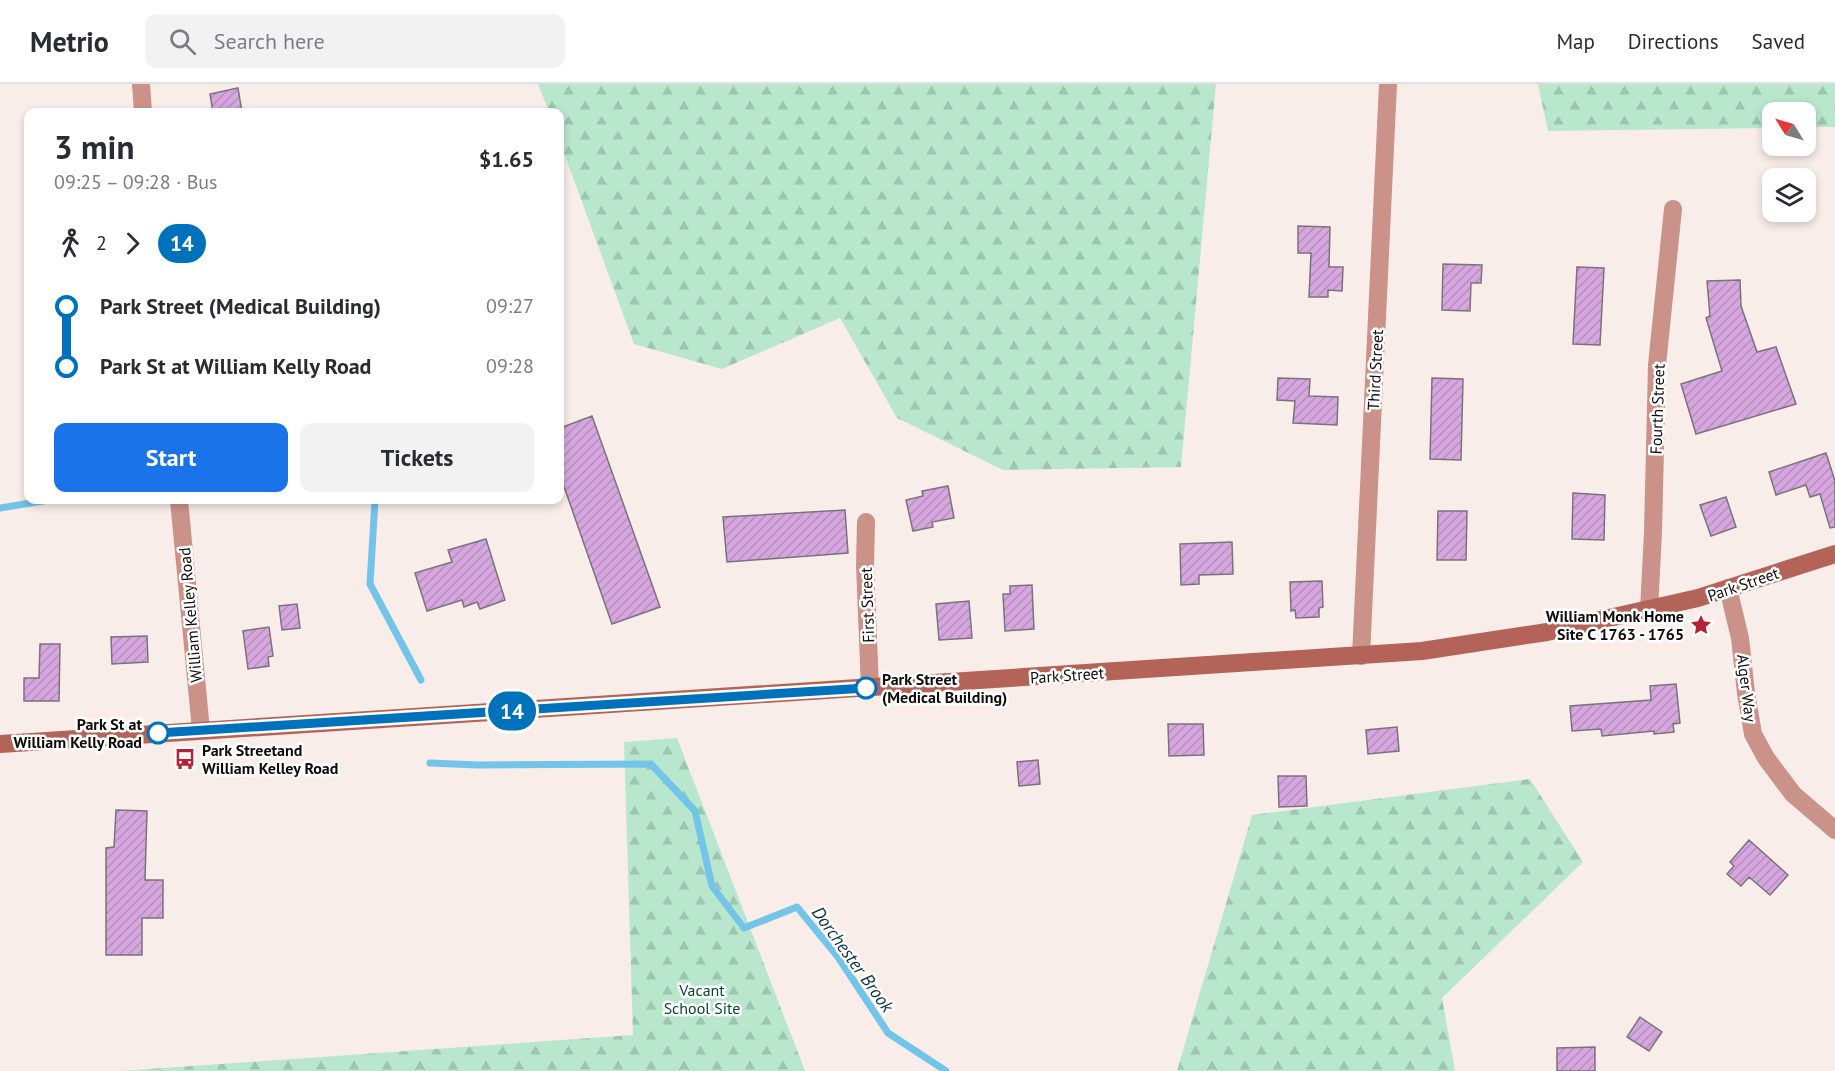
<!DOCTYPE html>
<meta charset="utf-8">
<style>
body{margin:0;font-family:"PT Sans",sans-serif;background:#f2f2f3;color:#2b2b33;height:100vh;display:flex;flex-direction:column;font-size:22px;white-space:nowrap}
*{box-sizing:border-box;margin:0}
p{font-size:20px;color:#7c7c81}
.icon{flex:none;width:33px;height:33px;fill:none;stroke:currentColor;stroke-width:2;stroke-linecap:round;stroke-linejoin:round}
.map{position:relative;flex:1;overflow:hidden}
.details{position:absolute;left:24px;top:24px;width:540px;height:396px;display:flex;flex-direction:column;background:#fff;border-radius:12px;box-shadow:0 3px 9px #0003}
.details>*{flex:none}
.badge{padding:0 12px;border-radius:20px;font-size:21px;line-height:39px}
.needle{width:39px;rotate:307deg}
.fabs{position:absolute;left:1762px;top:18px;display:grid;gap:12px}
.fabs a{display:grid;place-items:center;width:54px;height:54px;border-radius:12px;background:#fff;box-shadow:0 3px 9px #0003;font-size:30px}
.map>.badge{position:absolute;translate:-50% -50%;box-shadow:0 0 0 3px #fff}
.legs{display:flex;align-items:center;gap:9px;height:66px;padding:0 30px;font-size:20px}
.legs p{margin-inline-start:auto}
.headline{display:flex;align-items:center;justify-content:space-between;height:102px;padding:0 30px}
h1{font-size:33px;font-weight:700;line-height:45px}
.action{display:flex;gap:12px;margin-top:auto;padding:12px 30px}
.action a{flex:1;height:69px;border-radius:12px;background:#1a73e8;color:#fff;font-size:24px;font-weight:700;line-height:69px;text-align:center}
.action a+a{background:#f2f2f3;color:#2b2b33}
ul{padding:0 30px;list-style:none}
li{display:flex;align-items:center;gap:21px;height:60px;font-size:22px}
li i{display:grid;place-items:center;width:9px;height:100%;margin:0 8px;background:currentColor}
li i::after{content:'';width:15px;height:15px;margin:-8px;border:4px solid;border-radius:50%;background:#fff}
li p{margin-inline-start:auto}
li:first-child i{background:linear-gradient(#0000 50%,currentColor 0)}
li:last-child i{background:linear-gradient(currentColor 50%,#0000 0)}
header{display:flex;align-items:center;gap:36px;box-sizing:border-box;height:84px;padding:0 30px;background:#fff;border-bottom:2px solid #e1e1e2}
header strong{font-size:28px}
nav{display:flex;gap:33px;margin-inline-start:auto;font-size:21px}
.search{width:420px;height:54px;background:#f2f2f3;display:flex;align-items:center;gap:15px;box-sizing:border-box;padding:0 21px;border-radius:12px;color:#7c7c81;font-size:22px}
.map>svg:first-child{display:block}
.forest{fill:url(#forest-firs)}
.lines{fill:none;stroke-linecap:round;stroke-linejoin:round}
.stream{stroke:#72c4e9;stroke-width:7}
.building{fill:url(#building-hatch);stroke:#79737a;stroke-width:1.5}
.street{stroke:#cb928a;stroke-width:18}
.secondary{stroke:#b46359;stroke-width:18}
.line-1-casing{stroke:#fff;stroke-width:14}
.line-1{stroke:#0072bc;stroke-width:9}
.stop-1-dot{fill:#fff;stroke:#0072bc;stroke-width:3}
.labels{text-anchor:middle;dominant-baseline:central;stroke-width:5;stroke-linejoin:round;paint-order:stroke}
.street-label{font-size:16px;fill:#0e0b09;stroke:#fff}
.poi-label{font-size:16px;font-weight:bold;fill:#0e0b09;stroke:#fff;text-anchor:end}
.stop-label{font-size:16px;font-weight:bold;fill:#0e0b09;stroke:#fff;text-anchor:start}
.park-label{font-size:16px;fill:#05472e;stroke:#fff}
.water-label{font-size:18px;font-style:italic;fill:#0e3443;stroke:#fff}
</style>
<header>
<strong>Metrio</strong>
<div class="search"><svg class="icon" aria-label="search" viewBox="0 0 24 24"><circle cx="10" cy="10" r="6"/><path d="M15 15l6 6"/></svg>Search here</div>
<nav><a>Map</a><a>Directions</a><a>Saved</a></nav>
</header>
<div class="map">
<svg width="1835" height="987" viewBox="0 0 1835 987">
<defs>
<pattern id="forest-firs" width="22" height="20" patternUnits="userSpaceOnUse" patternTransform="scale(1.5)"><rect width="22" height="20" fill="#b8e7cd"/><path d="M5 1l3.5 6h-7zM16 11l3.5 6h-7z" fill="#9dc5af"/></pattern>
<pattern id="building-hatch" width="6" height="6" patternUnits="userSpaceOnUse" patternTransform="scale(1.5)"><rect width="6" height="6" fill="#d6a6df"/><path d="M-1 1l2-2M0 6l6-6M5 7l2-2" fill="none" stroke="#b68ebe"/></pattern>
</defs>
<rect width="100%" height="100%" fill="#f8ede9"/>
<path class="forest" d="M 538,0 L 1216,0 L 1181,383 L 1003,386 L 897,334 L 840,234 L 722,285 L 634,260 L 560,58 L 560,28 L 549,28 Z
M 1538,0 L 1835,0 L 1835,43 L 1806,43 L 1806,28 L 1773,28 L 1773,44 L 1548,47 Z
M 677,654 L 805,987 L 121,987 L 633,951 L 624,658 Z
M 1530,695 L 1583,778 L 1442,914 L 1455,987 L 1177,987 L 1252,731 Z"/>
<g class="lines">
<path class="stream" d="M 375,416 L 370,500 L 421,596
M 0,424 L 49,416
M 430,679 L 478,681 L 651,680 L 695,727 L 712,802 L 744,844 L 797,823 L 838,873 L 888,949 L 946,987"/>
</g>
<path class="building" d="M 238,4 L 242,28 L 213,28 L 210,10 Z
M 1298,142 L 1330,143 L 1329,183 L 1343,183 L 1342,207 L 1328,206 L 1328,213 L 1309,213 L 1311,169 L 1298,169 Z
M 1443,180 L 1482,181 L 1481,199 L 1471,199 L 1470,227 L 1442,226 Z
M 1577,183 L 1604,184 L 1600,261 L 1573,260 Z
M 1740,196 L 1741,222 L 1757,268 L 1776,263 L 1796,320 L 1696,350 L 1681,300 L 1722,287 L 1706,234 L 1710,232 L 1707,197 Z
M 1278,294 L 1310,295 L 1309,312 L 1338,313 L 1337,341 L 1293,339 L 1295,317 L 1277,316 Z
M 1432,294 L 1463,295 L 1461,376 L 1430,375 Z
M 592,332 L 660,523 L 612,540 L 560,391 L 560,344 Z
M 1826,369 L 1835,397 L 1835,443 L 1830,444 L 1820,410 L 1810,413 L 1806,401 L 1776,411 L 1769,388 Z
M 948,402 L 954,434 L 932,438 L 933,443 L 913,447 L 906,416 L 923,412 L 922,407 Z
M 1573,409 L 1605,411 L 1604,456 L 1572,455 Z
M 1726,413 L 1736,443 L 1711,452 L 1700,421 Z
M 845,426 L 848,469 L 727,478 L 723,433 Z
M 1438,427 L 1467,427 L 1466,476 L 1437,476 Z
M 486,455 L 505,516 L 480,525 L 477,518 L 464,523 L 462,516 L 427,527 L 415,489 L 452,478 L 448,466 Z
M 1232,458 L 1233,490 L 1199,491 L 1199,500 L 1181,501 L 1180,460 Z
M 1322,497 L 1323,523 L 1319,524 L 1319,533 L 1296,534 L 1295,526 L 1291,527 L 1290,498 Z
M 1032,501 L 1034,545 L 1005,547 L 1003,510 L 1010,510 L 1010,502 Z
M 969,517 L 972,554 L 939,556 L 936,520 Z
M 297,520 L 300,544 L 282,546 L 279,522 Z
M 269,543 L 273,572 L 268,573 L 269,582 L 248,585 L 243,547 Z
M 147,552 L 148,578 L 112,580 L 111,553 Z
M 40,560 L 60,560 L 59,617 L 24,617 L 24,594 L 39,594 Z
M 1676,600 L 1680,639 L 1673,640 L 1674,648 L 1654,650 L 1654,647 L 1602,652 L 1601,645 L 1572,647 L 1570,622 L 1651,616 L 1650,602 Z
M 1168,640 L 1203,640 L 1204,671 L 1169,672 Z
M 1397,643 L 1399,667 L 1368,670 L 1366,646 Z
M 1038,676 L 1040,700 L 1019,702 L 1017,678 Z
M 1278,692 L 1306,692 L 1307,722 L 1279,723 Z
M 116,726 L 147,727 L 145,796 L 163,796 L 163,834 L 142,834 L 142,871 L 106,871 L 106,764 L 114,763 Z
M 1749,756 L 1788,791 L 1770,811 L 1749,793 L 1741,802 L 1727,790 L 1734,782 L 1730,778 Z
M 1640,933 L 1662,948 L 1649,967 L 1627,953 Z
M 1595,963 L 1595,987 L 1557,987 L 1557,964 Z"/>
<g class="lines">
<path class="street" d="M 141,0 L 143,28
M 179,416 L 201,646
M 866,438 L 865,481 L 870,604
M 1728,504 L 1740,554 L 1746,609 L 1753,650 L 1766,674 L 1793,710 L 1835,746
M 1649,526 L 1653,448 L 1657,281 L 1673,125
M 1361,572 L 1388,0"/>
<path class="secondary" d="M 0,660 L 1422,567 L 1547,548 L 1698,514 L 1835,470"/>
</g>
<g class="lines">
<defs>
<path id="line-1" d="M 158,649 L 866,604"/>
</defs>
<use href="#line-1" class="line-1-casing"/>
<use href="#line-1" class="line-1"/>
</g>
<defs>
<symbol id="sight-bare" viewBox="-9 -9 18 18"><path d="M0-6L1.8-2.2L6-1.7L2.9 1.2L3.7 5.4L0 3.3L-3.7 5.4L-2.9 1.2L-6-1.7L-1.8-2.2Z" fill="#b42237" stroke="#fff" stroke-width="2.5" paint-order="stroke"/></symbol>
<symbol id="bus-bare" viewBox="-9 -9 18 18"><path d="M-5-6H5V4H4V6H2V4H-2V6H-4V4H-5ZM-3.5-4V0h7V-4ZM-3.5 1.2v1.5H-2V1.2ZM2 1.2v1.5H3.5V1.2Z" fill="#b42237" stroke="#fff" stroke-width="2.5" paint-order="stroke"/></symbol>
</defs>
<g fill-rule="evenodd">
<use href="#sight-bare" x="1686" y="526" width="30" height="30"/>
<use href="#bus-bare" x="170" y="660" width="30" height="30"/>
</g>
<g class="stop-1-dot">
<circle cx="866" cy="604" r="10"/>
<circle cx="158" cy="649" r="10"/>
</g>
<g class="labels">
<g class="street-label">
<text transform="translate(1375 286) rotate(-87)">Third Street</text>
<text transform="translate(1657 325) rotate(-88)">Fourth Street</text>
<text transform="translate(1743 500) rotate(-19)">Park Street</text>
<text transform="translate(867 521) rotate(-92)">First Street</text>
<text transform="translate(190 531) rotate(-95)">William Kelley Road</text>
<text transform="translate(1067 591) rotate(-4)">Park Street</text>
<text transform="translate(1747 604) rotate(83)">Alger Way</text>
</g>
<g class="poi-label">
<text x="1684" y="532">William Monk Home<tspan x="1684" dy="18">Site C 1763 - 1765</tspan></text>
<text x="202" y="666" text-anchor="start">Park Streetand<tspan x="202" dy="18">William Kelley Road</tspan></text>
</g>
<g class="stop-label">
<text x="882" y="595">Park Street<tspan x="882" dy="18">(Medical Building)</tspan></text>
<text x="142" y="640" text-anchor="end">Park St at<tspan x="142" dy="18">William Kelly Road</tspan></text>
</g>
<g class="park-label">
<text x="702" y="906">Vacant<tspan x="702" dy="18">School Site</tspan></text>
</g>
<g class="water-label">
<text transform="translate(853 875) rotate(54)">Dorchester Brook</text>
</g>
</g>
</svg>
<div class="fabs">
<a><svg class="needle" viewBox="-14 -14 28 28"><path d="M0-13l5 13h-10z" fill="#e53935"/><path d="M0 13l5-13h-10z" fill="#7c7c81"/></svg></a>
<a><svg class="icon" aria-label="layers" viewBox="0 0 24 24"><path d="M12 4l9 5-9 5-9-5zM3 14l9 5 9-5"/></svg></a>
</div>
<b class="badge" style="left:512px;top:627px;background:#0072bc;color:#fff">14</b>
<section class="details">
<div class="headline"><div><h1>3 min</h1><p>09:25 – 09:28 · Bus</p></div><b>$1.65</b></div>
<div class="legs"><svg class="icon" aria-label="walk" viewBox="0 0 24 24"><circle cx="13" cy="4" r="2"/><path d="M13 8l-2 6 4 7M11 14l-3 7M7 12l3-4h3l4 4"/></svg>2<svg class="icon" aria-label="forward" viewBox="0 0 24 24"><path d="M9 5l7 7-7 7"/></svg><b class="badge" style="background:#0072bc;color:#fff">14</b></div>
<ul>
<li><i style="color:#0072bc"></i><b>Park Street (Medical Building)</b><p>09:27</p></li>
<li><i style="color:#0072bc"></i><b>Park St at William Kelly Road</b><p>09:28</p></li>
</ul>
<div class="action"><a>Start</a><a>Tickets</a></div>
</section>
</div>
